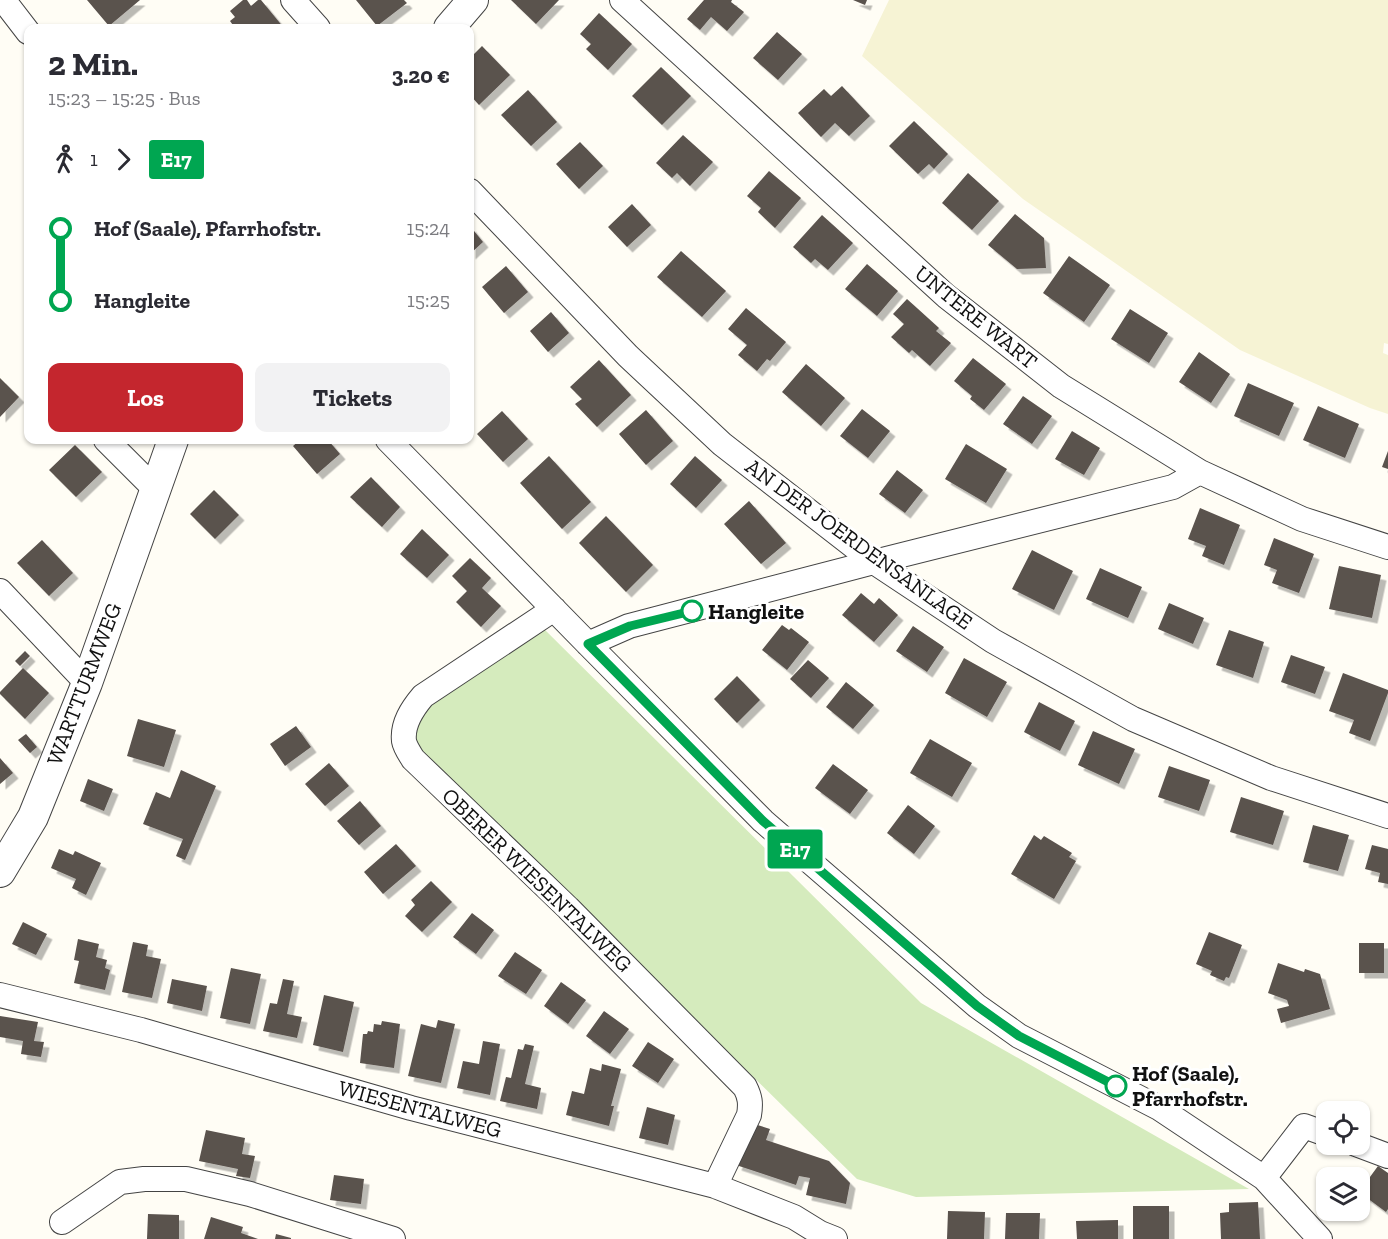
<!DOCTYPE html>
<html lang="de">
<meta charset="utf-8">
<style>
body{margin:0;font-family:"Zilla Slab",serif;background:#f2f2f3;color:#2b2b33;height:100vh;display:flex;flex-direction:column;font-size:22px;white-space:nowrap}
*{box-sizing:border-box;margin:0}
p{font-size:20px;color:#7c7c81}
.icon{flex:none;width:33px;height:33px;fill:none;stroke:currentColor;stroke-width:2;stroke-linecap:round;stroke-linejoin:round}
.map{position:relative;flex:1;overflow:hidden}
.side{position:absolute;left:24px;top:24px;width:450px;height:420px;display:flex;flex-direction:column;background:#fff;border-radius:12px;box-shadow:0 2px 4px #0004}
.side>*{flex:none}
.badge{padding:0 12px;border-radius:4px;font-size:21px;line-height:39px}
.buttons{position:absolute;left:1316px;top:1101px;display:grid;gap:12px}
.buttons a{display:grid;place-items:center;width:54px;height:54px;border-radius:12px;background:#fff;box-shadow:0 2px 4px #0004;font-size:30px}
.map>.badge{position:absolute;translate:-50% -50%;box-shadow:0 0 0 3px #fff}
.legs{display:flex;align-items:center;gap:9px;height:66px;padding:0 24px;font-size:20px}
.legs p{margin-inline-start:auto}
.head{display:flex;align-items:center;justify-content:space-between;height:102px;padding:0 24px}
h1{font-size:33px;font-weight:800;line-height:45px}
.button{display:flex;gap:12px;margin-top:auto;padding:12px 24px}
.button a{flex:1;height:69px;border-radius:12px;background:#c4262e;color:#fff;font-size:24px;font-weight:800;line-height:69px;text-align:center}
.button a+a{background:#f2f2f3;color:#2b2b33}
ul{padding:0 24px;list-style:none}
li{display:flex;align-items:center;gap:21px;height:72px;font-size:22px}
li i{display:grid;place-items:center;width:9px;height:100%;margin:0 8px;background:currentColor}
li i::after{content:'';width:15px;height:15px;margin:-8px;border:4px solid;border-radius:50%;background:#fff}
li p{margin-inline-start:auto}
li:first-child i{background:linear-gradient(#0000 50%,currentColor 0)}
li:last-child i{background:linear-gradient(currentColor 50%,#0000 0)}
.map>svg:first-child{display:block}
.farmland{fill:#f6f3d4}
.green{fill:#d5ebbd}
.building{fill:#5a524d;filter:url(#shadow)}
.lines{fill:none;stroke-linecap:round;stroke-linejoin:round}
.minor-casing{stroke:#444;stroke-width:26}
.tertiary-casing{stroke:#444;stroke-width:32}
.minor{stroke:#fff;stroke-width:24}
.tertiary{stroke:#fff;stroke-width:30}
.line-1-casing{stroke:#fff;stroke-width:14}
.line-1{stroke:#00a651;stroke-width:9}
.stop-1-dot{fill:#fff;stroke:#00a651;stroke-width:3}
.labels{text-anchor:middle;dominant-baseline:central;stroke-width:6;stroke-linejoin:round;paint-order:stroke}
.street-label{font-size:22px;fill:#111;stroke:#fff}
.stop-label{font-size:22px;font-weight:bold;fill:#111;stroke:#fff;text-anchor:start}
</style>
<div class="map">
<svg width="1388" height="1239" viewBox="0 0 1388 1239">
<defs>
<filter id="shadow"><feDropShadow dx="5.5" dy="5.5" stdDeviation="0" flood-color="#0004"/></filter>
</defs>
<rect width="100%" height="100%" fill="#fffdf5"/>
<path class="farmland" d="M 889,0 L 1388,0 L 1388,344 L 1384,343 L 1383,353 L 1388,355 L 1388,414 L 1370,408 L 1240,350 L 1023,199 L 862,56 Z"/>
<path class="green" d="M 541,626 L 921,1003 L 1249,1189 L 916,1197 L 857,1179 L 421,750 L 412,737 L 415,709 Z"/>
<path class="building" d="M 87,0 L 140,0 L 109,26 Z
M 243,0 L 247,0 L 251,6 L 258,0 L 261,0 L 284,28 L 235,28 L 230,21 L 235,17 L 230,11 Z
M 356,0 L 404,0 L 407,3 L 377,26 Z
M 511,0 L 559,0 L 536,24 Z
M 704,0 L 732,0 L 731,2 L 744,12 L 727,31 L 711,17 L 700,30 L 687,19 Z
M 853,0 L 867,0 L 865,5 Z
M 599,13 L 632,44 L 608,70 L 586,49 L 591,44 L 580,34 Z
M 777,32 L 802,54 L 778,80 L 753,58 Z
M 482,46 L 510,75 L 479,105 L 470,95 L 470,58 Z
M 661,67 L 691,96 L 662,125 L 632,96 Z
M 842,86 L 870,116 L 849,136 L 835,123 L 821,137 L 798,113 L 824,89 L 831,96 Z
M 528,90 L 557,122 L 531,146 L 501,115 Z
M 914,121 L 948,154 L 934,169 L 929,164 L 918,174 L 889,146 Z
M 683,135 L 713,162 L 690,186 L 677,173 L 672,178 L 656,163 Z
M 580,142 L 603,166 L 579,189 L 556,164 Z
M 769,171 L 801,198 L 775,228 L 758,212 L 761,208 L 747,196 Z
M 968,173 L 999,201 L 972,230 L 942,203 Z
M 632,204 L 651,225 L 627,247 L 608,227 Z
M 1015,214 L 1044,238 L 1046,268 L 1017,269 L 988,245 Z
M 822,215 L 853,243 L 828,270 L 815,259 L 811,263 L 793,247 Z
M 470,226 L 483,242 L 470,254 Z
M 681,251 L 726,291 L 702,317 L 657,277 Z
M 1069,256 L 1110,285 L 1084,322 L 1043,293 Z
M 867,264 L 898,291 L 877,316 L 845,289 Z
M 506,266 L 528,292 L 504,313 L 482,287 Z
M 907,299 L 939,328 L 936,331 L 951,343 L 930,366 L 912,350 L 909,353 L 891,337 L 904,324 L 893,314 Z
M 746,308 L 786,342 L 770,361 L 767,359 L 757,371 L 738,355 L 747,345 L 728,329 Z
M 1130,309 L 1168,333 L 1149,363 L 1111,339 Z
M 551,312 L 569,333 L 548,352 L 530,331 Z
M 1199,352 L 1230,374 L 1211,403 L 1179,382 Z
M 973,358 L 1006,384 L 984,410 L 970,399 L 972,396 L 954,381 Z
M 599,360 L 631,395 L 597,427 L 575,404 L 582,399 L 570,387 Z
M 806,364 L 845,398 L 821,426 L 782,392 Z
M 0,378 L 19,397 L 0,417 Z
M 1248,383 L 1294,403 L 1279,436 L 1234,416 Z
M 1023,396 L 1052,416 L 1032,444 L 1003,424 Z
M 1318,406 L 1359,424 L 1345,458 L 1303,440 Z
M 862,409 L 890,431 L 868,458 L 840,436 Z
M 646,410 L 673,441 L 646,465 L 619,434 Z
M 502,411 L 528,439 L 503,462 L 477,434 Z
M 1072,431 L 1100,448 L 1084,475 L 1055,459 Z
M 300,440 L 328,440 L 340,454 L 317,474 L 293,446 Z
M 966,444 L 1007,469 L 986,503 L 945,479 Z
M 75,445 L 102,472 L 76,497 L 49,470 Z
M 1388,451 L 1388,469 L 1382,467 Z
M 549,456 L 591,502 L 562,529 L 520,483 Z
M 695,456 L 722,480 L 696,508 L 670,484 Z
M 897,470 L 923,490 L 905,513 L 879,494 Z
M 371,477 L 400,507 L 382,527 L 350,497 Z
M 214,490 L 239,515 L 215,539 L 190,514 Z
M 749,501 L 786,543 L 761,564 L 724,524 Z
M 1200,508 L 1240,525 L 1224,565 L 1202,556 L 1206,546 L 1188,539 Z
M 606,516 L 653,565 L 626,592 L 579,543 Z
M 422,529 L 449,555 L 427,578 L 400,554 Z
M 1274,538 L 1314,554 L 1299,593 L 1272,583 L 1277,570 L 1264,565 Z
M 42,540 L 73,573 L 49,596 L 17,563 Z
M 1032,550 L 1073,571 L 1054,610 L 1012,589 Z
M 470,558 L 491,578 L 482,588 L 501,606 L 481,627 L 456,602 L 467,591 L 452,576 Z
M 1339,566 L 1381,575 L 1372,618 L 1329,609 Z
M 1100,568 L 1142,587 L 1128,618 L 1086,599 Z
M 861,593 L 874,604 L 879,598 L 898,615 L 874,642 L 842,615 Z
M 1169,603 L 1204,618 L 1193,644 L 1158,629 Z
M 782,625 L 789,630 L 791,628 L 809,642 L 787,670 L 762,650 Z
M 913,626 L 944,647 L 927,672 L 896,651 Z
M 1229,630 L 1264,642 L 1253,678 L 1216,665 Z
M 25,651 L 30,656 L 20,666 L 15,661 Z
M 1291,655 L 1325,667 L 1315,694 L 1281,682 Z
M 964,658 L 1007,682 L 987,717 L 945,693 Z
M 808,660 L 829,678 L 811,698 L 790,679 Z
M 23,668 L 49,693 L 25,719 L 0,694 L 0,692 Z
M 1343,673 L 1388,690 L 1388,693 L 1370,741 L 1349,733 L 1354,720 L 1329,711 Z
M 737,676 L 760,700 L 737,723 L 714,699 Z
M 846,682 L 874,705 L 853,729 L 826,707 Z
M 1039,702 L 1075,721 L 1060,751 L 1024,732 Z
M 138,719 L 176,730 L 164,767 L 127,756 Z
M 296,726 L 311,747 L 285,766 L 270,744 Z
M 1093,731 L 1135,749 L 1119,784 L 1078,765 Z
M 26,734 L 37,747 L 30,753 L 18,740 Z
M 930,739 L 972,763 L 952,797 L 910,773 Z
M 0,758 L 13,773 L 0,784 Z
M 329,763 L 349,786 L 325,806 L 305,784 Z
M 833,764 L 868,790 L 850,814 L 815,788 Z
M 1169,766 L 1210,780 L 1199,811 L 1158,797 Z
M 181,770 L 216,786 L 185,860 L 176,856 L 183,839 L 143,824 L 156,792 L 170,798 Z
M 88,779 L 113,789 L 104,811 L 80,801 Z
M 1241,797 L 1284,811 L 1273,845 L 1230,832 Z
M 360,801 L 381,826 L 359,845 L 337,821 Z
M 908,805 L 935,826 L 914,854 L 887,833 Z
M 1313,825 L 1349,835 L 1338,871 L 1303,862 Z
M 1034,835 L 1041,840 L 1044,836 L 1072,853 L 1069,857 L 1076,861 L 1054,899 L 1011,874 Z
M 396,844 L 416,866 L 383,894 L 364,872 Z
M 1372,845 L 1388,849 L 1388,884 L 1378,882 L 1380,873 L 1365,869 Z
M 59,849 L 73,855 L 75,851 L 101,863 L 86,895 L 72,888 L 76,879 L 51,868 Z
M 431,881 L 452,902 L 422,932 L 405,916 L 415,905 L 411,900 Z
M 472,913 L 494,930 L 476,954 L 453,937 Z
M 23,922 L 47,934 L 36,955 L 12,944 Z
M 1209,932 L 1242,945 L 1229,978 L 1226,977 L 1224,981 L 1210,975 L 1212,971 L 1196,964 Z
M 78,939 L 99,944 L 96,957 L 107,960 L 105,968 L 110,970 L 105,990 L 74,983 L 79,961 L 74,960 Z
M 133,942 L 148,945 L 146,956 L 161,959 L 152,998 L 122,992 Z
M 1359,943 L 1384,943 L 1384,973 L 1359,973 Z
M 515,952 L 542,970 L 526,994 L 498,976 Z
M 1278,963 L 1304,972 L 1305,969 L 1320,974 L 1330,1009 L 1281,1023 L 1277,1009 L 1289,1006 L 1287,1000 L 1268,993 Z
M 231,968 L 261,974 L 250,1024 L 220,1018 Z
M 172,979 L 207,986 L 202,1011 L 167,1003 Z
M 283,979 L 294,981 L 287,1014 L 302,1017 L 297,1038 L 263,1031 L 270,1003 L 277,1004 Z
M 561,982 L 586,1000 L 568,1024 L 544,1006 Z
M 324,995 L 354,1002 L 343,1052 L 313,1045 Z
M 604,1011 L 629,1029 L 610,1054 L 586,1036 Z
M 0,1016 L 38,1022 L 34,1041 L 44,1042 L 41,1057 L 21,1054 L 23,1041 L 0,1037 Z
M 438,1020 L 455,1024 L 441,1083 L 408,1076 L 421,1024 L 436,1028 Z
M 382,1021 L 400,1024 L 394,1068 L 360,1063 L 363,1034 L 367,1034 L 368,1031 L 373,1032 L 374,1024 L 381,1025 Z
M 483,1041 L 500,1044 L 490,1095 L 457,1088 L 463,1061 L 479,1064 Z
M 648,1042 L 674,1059 L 658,1083 L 632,1066 Z
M 525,1044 L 534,1046 L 525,1084 L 541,1088 L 537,1109 L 500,1101 L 506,1077 L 511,1078 L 518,1049 L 523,1050 Z
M 602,1064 L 621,1069 L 611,1106 L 614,1106 L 609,1126 L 566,1115 L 572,1091 L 584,1094 L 590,1068 L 601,1071 Z
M 647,1107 L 675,1115 L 668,1145 L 639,1138 Z
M 751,1123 L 770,1129 L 766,1140 L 829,1161 L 850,1183 L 846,1204 L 806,1195 L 810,1178 L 799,1176 L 796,1185 L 736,1165 Z
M 206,1130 L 245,1138 L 242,1154 L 255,1156 L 250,1178 L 236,1176 L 238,1169 L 199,1161 Z
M 1378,1166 L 1388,1173 L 1388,1209 L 1386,1212 L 1359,1192 Z
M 334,1175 L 364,1179 L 361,1204 L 330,1200 Z
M 1258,1202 L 1260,1239 L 1221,1239 L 1220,1213 L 1229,1212 L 1229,1203 Z
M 1133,1206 L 1169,1206 L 1169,1239 L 1133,1239 Z
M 948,1211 L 985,1212 L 984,1239 L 947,1239 Z
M 1006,1213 L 1040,1213 L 1039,1239 L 1005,1239 Z
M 148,1214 L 179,1215 L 179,1239 L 147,1239 Z
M 211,1217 L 243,1227 L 241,1233 L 258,1239 L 204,1239 Z
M 1118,1220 L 1118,1239 L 1077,1239 L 1076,1221 Z
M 276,1234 L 291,1238 L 291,1239 L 275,1239 Z"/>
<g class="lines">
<defs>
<path id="minor" d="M 2,0 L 8,6 L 28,32
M 293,0 L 318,28
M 622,0 L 946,296 L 1061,386 L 1200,472 L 1302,519 L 1388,547
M 470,191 L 628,356 L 722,444 L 874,562 L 993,641 L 1133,719 L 1271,778 L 1388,816
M 106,440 L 155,489
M 388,440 L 588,644 L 763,821 L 977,1006 L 1019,1036 L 1159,1108 L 1264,1178 L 1320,1239
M 0,591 L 87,683
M 554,609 L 423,696 C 412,709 402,724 404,741 C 405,747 410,754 413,759 L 568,908 L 745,1087 C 750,1097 751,1103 749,1115 L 715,1186
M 588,644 L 629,626 L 874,562 L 1173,487 L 1200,472
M 0,995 L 141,1030 L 411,1108 L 715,1186 L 794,1217 L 820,1233 L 835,1239
M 1356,1144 L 1388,1156
M 1264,1178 L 1304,1126 L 1326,1134
M 62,1222 L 120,1182 L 144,1179 L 186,1179 L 250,1194 L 393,1239"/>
<path id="tertiary" d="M 449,28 L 473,0
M 0,872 L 33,817 L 87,683 L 173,440"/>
</defs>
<use href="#minor" class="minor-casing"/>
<use href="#tertiary" class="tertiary-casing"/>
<use href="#minor" class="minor"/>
<use href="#tertiary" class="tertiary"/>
</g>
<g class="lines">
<defs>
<path id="line-1" d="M 692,611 L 630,626 L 588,644 L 763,821 L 977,1006 L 1019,1036 L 1116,1086"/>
</defs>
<use href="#line-1" class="line-1-casing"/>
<use href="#line-1" class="line-1"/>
</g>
<g class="stop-1-dot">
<circle cx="692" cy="611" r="10"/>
<circle cx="1116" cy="1086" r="10"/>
</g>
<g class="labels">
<g class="street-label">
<text transform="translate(976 317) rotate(39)">UNTERE WART</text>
<text transform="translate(859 544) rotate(36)">AN DER JOERDENSANLAGE</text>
<text transform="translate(84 684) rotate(-69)">WARTTURMWEG</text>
<text transform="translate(537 880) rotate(44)">OBERER WIESENTALWEG</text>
<text transform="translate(420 1109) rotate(15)">WIESENTALWEG</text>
</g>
<g class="stop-label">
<text x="708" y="611">Hangleite</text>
<text x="1132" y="1073">Hof (Saale),<tspan x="1132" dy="25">Pfarrhofstr.</tspan></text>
</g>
</g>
</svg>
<div class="buttons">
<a><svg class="icon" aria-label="locate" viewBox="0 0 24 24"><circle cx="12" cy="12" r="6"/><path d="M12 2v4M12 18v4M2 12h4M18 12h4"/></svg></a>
<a><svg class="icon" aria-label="layers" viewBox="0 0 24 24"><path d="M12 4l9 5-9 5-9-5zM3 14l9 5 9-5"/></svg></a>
</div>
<b class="badge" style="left:795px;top:849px;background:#00a651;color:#fff">E17</b>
<section class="side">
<div class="head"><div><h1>2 Min.</h1><p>15:23 – 15:25 · Bus</p></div><b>3.20 €</b></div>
<div class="legs"><svg class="icon" aria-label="walk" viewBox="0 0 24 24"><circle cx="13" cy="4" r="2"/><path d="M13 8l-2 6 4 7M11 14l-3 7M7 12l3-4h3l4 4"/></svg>1<svg class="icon" aria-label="forward" viewBox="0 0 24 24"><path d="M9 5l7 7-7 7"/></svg><b class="badge" style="background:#00a651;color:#fff">E17</b></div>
<ul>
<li><i style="color:#00a651"></i><b>Hof (Saale), Pfarrhofstr.</b><p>15:24</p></li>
<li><i style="color:#00a651"></i><b>Hangleite</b><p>15:25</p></li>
</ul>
<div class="button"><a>Los</a><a>Tickets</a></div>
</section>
</div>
